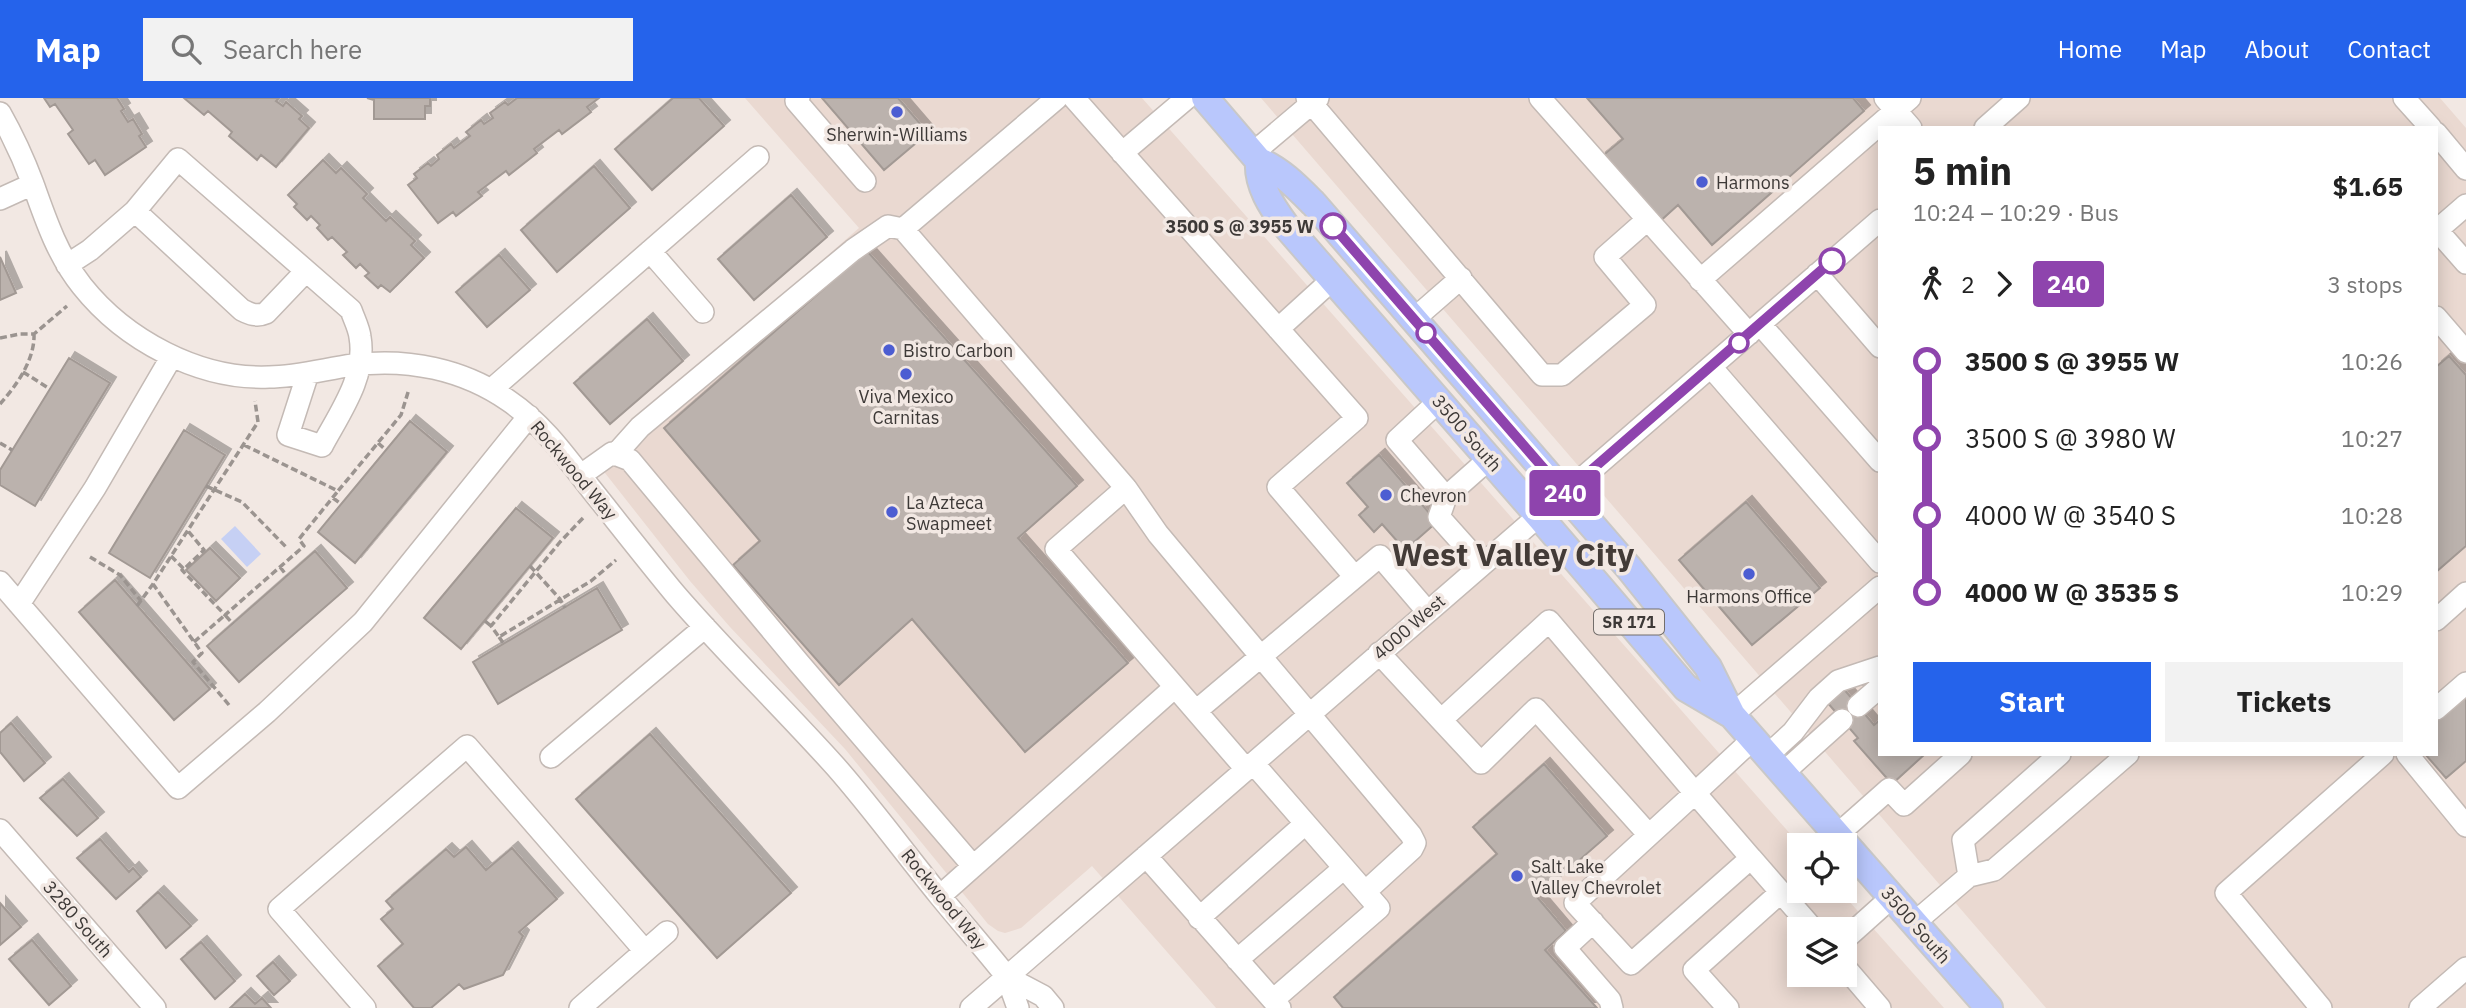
<!DOCTYPE html>
<meta charset="utf-8">
<style>
body{margin:0;font-family:"IBM Plex Sans",sans-serif;background:#f2f2f2;color:#222;height:100vh;display:flex;flex-direction:column;font-size:26px;white-space:nowrap}
*{box-sizing:border-box;margin:0}
p{font-size:23px;color:#767676}
.icon{flex:none;width:38px;height:38px;fill:none;stroke:currentColor;stroke-width:2;stroke-linecap:round;stroke-linejoin:round}
.map{position:relative;flex:1;overflow:hidden}
.side{position:absolute;left:1878px;top:28px;width:560px;height:630px;display:flex;flex-direction:column;background:#fff;border-radius:0px;box-shadow:0 4px 18px #0003}
.side>*{flex:none}
.badge{padding:0 14px;border-radius:5px;font-size:24px;line-height:46px}
.controls{position:absolute;left:1787px;top:735px;display:grid;gap:14px}
.controls a{display:grid;place-items:center;width:70px;height:70px;border-radius:0px;background:#fff;box-shadow:0 4px 18px #0003;font-size:35px}
.map>.badge{position:absolute;translate:-50% -50%;box-shadow:0 0 0 4px #fff}
.legs{display:flex;align-items:center;gap:10px;height:77px;padding:0 35px;font-size:23px}
.legs p{margin-inline-start:auto}
.head{display:flex;align-items:center;justify-content:space-between;height:119px;padding:0 35px}
h1{font-size:38px;font-weight:700;line-height:52px}
.cta{display:flex;gap:14px;margin-top:auto;padding:14px 35px}
.cta a{flex:1;height:80px;border-radius:0px;background:#2563eb;color:#fff;font-size:28px;font-weight:700;line-height:80px;text-align:center}
.cta a+a{background:#f2f2f2;color:#222}
ul{padding:0 35px;list-style:none}
li{display:flex;align-items:center;gap:24px;height:77px;font-size:26px}
li i{display:grid;place-items:center;width:10px;height:100%;margin:0 9px;background:currentColor}
li i::after{content:'';width:18px;height:18px;margin:-9px;border:5px solid;border-radius:50%;background:#fff}
li p{margin-inline-start:auto}
li:first-child i{background:linear-gradient(#0000 50%,currentColor 0)}
li:last-child i{background:linear-gradient(currentColor 50%,#0000 0)}
header{display:flex;align-items:center;gap:42px;box-sizing:border-box;height:98px;padding:0 35px;background:#2563eb;color:#fff}
header strong{font-size:33px}
nav{display:flex;gap:38px;margin-inline-start:auto;font-size:24px}
.search{width:490px;height:63px;background:#f2f2f2;display:flex;align-items:center;gap:18px;box-sizing:border-box;padding:0 24px;border-radius:0px;color:#767676;font-size:26px}
.map>svg:first-child{display:block}
.built{fill:#ead9d1;fill-rule:evenodd}
.water{fill:#c6d0f4}
.building{fill:#bbb2ad;stroke:#a29994;stroke-width:2;filter:url(#shadow)}
.lines{fill:none;stroke-linecap:round;stroke-linejoin:round}
.minor-casing{stroke:#c4bab5;stroke-width:24}
.major-casing{stroke:#c9c8c7;stroke-width:30}
.path{stroke:#9b9490;stroke-width:3.5;stroke-dasharray:7 3.5;stroke-linecap:butt}
.minor{stroke:#fff;stroke-width:21}
.major{stroke:#b9c7fc;stroke-width:26}
.line-1-casing{stroke:#fff;stroke-width:16}
.line-1{stroke:#8e44ad;stroke-width:10}
.poi-dot{fill:#4c5dd2;stroke:#f2e8e3;stroke-width:2.5}
.stop-1-dot{fill:#fff;stroke:#8e44ad;stroke-width:3.5}
.labels{text-anchor:middle;dominant-baseline:central;stroke-width:7;stroke-linejoin:round;paint-order:stroke}
.shield{fill:#f2e8e3;stroke:#736e6b;stroke-width:2}
.shield-label{font-size:16px;font-weight:bold;fill:#3d3937}
.poi-label{font-size:18px;fill:#3d3937;stroke:#f2e8e3;text-anchor:start}
.stop-label{font-size:18px;font-weight:bold;fill:#3d3937;stroke:#f2e8e3;text-anchor:end}
.street-label{font-size:18px;fill:#3d3937;stroke:#f2e8e3}
.town-label{font-size:32px;font-weight:bold;fill:#433b37;stroke:#f2e8e3}
</style>
<header>
<strong>Map</strong>
<div class="search"><svg class="icon" aria-label="search" viewBox="0 0 24 24"><circle cx="10" cy="10" r="6"/><path d="M15 15l6 6"/></svg>Search here</div>
<nav><a>Home</a><a>Map</a><a>About</a><a>Contact</a></nav>
</header>
<div class="map">
<svg width="2466" height="910" viewBox="0 0 2466 910">
<defs>
<filter id="shadow"><feDropShadow dx="6" dy="-6" stdDeviation="0" flood-color="#0004"/></filter>
</defs>
<rect width="100%" height="100%" fill="#f2e8e3"/>
<path class="built" d="M 745,0 L 1142,0 L 1800,747 L 1799,793 L 1840,793 L 1944,910 L 1216,910 L 1092,768 L 1021,830 L 1005,835 L 998,833 L 988,826 L 845,651 L 730,529 L 690,483 L 594,361 L 859,130 ZM 1799,831 L 1844,831 L 1844,877 L 1799,877 Z
M 1261,0 L 2440,0 L 2466,30 L 2466,910 L 2046,910 ZM 1880,30 L 2436,30 L 2436,656 L 1880,656 Z"/>
<path class="water" d="M 235,428 L 261,456 L 247,469 L 221,441 Z"/>
<path class="building" d="M 44,0 L 117,0 L 124,11 L 121,13 L 128,24 L 133,21 L 142,36 L 139,38 L 146,49 L 105,77 L 95,62 L 89,66 L 68,36 L 73,32 L 55,6 L 50,9 Z
M 184,0 L 279,0 L 276,3 L 283,8 L 286,4 L 302,18 L 299,21 L 309,30 L 276,69 L 261,57 L 257,62 L 229,38 L 232,34 L 208,13 L 204,17 Z
M 367,0 L 430,0 L 430,8 L 425,8 L 425,21 L 374,21 L 374,2 Z
M 517,0 L 599,0 L 587,9 L 591,14 L 562,36 L 559,32 L 534,51 L 537,55 L 509,77 L 506,73 L 478,94 L 482,98 L 456,118 L 453,114 L 438,125 L 408,87 L 417,80 L 414,76 L 428,65 L 431,68 L 439,61 L 437,57 L 451,46 L 454,50 L 470,38 L 466,34 L 481,22 L 484,26 L 493,20 L 490,15 L 505,4 L 508,7 Z
M 673,0 L 699,0 L 724,28 L 652,92 L 615,51 Z
M 822,0 L 898,0 L 928,35 L 884,72 Z
M 1587,0 L 1853,0 L 1864,13 L 1712,147 L 1678,107 L 1657,126 L 1600,60 L 1623,41 Z
M 323,62 L 336,75 L 341,70 L 367,96 L 363,100 L 386,123 L 390,119 L 415,143 L 411,147 L 424,160 L 390,194 L 381,187 L 378,190 L 365,178 L 369,175 L 360,166 L 356,170 L 343,157 L 347,154 L 332,139 L 328,142 L 317,130 L 320,127 L 311,118 L 307,122 L 294,109 L 297,106 L 288,97 Z
M 594,68 L 630,110 L 557,174 L 521,132 Z
M 791,97 L 827,139 L 754,202 L 718,161 Z
M 867,153 L 1077,388 L 1018,440 L 1128,565 L 1025,654 L 912,521 L 839,587 L 733,467 L 760,443 L 664,330 Z
M 499,157 L 530,192 L 487,229 L 456,194 Z
M 0,159 L 16,195 L 0,202 Z
M 647,221 L 683,263 L 610,326 L 574,285 Z
M 2449,258 L 2466,277 L 2466,448 L 2436,474 L 2436,269 Z
M 69,260 L 110,285 L 35,408 L 0,387 L 0,372 Z
M 410,323 L 447,354 L 355,465 L 318,434 Z
M 184,332 L 225,357 L 150,480 L 109,455 Z
M 1379,357 L 1437,424 L 1405,452 L 1382,426 L 1374,434 L 1359,417 L 1368,409 L 1347,385 Z
M 1746,404 L 1820,490 L 1752,547 L 1679,462 Z
M 516,410 L 553,440 L 461,551 L 424,520 Z
M 210,450 L 240,480 L 216,503 L 186,472 Z
M 315,453 L 347,490 L 239,584 L 207,548 Z
M 115,482 L 210,591 L 174,622 L 79,514 Z
M 597,490 L 622,532 L 498,606 L 473,564 Z
M 1843,590 L 1874,627 L 1880,622 L 1880,656 L 1925,656 L 1892,686 L 1854,643 L 1858,640 L 1827,604 Z
M 2461,596 L 2466,601 L 2466,663 L 2446,680 L 2425,656 L 2436,656 L 2436,617 Z
M 11,625 L 45,665 L 24,683 L 0,654 L 0,635 Z
M 650,636 L 791,795 L 717,860 L 576,701 Z
M 1544,666 L 1607,738 L 1537,799 L 1566,833 L 1545,852 L 1597,910 L 1343,910 L 1334,899 L 1497,756 L 1473,729 Z
M 63,681 L 98,720 L 77,738 L 40,700 Z
M 100,741 L 129,774 L 133,770 L 141,779 L 116,801 L 77,760 Z
M 466,749 L 486,772 L 512,750 L 557,801 L 519,834 L 523,838 L 503,877 L 464,891 L 459,886 L 431,910 L 414,910 L 378,868 L 403,846 L 381,821 L 393,811 L 386,803 L 446,751 L 454,759 Z
M 158,794 L 191,828 L 166,850 L 137,813 Z
M 0,805 L 21,829 L 0,847 Z
M 32,842 L 71,888 L 49,907 L 9,861 Z
M 201,844 L 235,883 L 215,901 L 181,861 Z
M 273,864 L 290,883 L 274,897 L 257,878 Z
M 245,896 L 255,906 L 262,900 L 271,910 L 230,910 Z"/>
<g class="lines">
<defs>
<path id="minor" d="M 799,0 L 796,3 L 865,83
M 1074,0 L 1357,320 L 1278,389 L 1355,479
M 1307,0 L 1542,277 L 1562,277 L 1645,207 L 1605,159 L 1647,122
M 1540,0 L 1749,236
M 1885,0 L 1911,30
M 2404,0 L 2431,30
M 0,15 C 13,38 24,62 33,86 C 46,123 58,158 82,188 C 125,242 199,282 269,279 C 297,279 325,271 353,267 C 408,260 463,271 509,303 C 543,326 566,359 591,391 C 619,426 647,462 676,497 C 727,556 784,611 836,669 C 872,710 904,754 939,797 C 961,824 985,851 1007,879 L 1018,910
M 1985,30 L 2019,0
M 2436,35 L 2466,71
M 1122,55 L 1187,0
M 1253,55 L 1318,0
M 0,101 L 33,86
M 135,113 L 242,212 C 250,216 257,219 266,215 L 306,173
M 903,131 L 1057,0
M 2436,131 L 2466,165
M 2436,133 L 2466,107
M 650,153 L 703,214
M 67,167 L 90,152 L 135,113 L 178,61 L 351,212 C 354,221 359,230 360,239 C 367,278 339,316 322,348 L 288,337 L 308,275
M 1817,176 L 1880,249
M 1700,182 L 1910,0
M 2436,219 L 2466,254
M 1414,221 L 1461,180
M 1760,226 L 1880,363
M 1278,231 L 1333,181
M 1711,269 L 1880,464
M 492,291 L 758,59
M 1439,303 L 1397,342 L 1446,399
M 615,357 L 640,329 L 853,152 L 888,128 L 903,131 L 1126,390 L 1056,451 L 1246,671
M 581,377 L 612,355 L 630,362 L 799,565 L 973,768
M 1126,390 L 1158,436 L 1194,479 L 1411,737 L 1415,745 L 1412,751 L 1365,794
M 1481,466 L 1439,419 L 1446,399 L 1489,361
M 0,484 L 178,690 L 267,614 L 363,524 L 529,318
M 19,506 L 95,390 L 172,258
M 2436,522 L 2466,495
M 1379,555 L 1441,622 L 1549,523 L 1695,695 L 1753,641
M 1858,608 L 1880,589
M 2436,611 L 2466,585
M 1196,613 L 1380,458 L 1427,513
M 1732,617 L 1880,489
M 1441,622 L 1481,665 L 1536,611 L 1649,737
M 2407,656 L 2466,728
M 1768,657 L 1793,634 L 1819,600 L 1838,583 L 1880,569
M 551,659 L 705,529
M 1253,665 L 1379,810 L 1273,902
M 1783,675 L 1842,622
M 1695,695 L 1751,760 L 1631,866 L 1575,805 Z
M 0,732 L 155,910
M 1837,737 L 1889,691 L 1904,707 L 1961,656
M 1146,758 L 1280,910
M 1751,760 L 1813,831
M 1969,778 L 1963,742 L 2060,656
M 940,798 L 1175,589
M 1199,820 L 1305,726
M 1593,824 L 1565,850 L 1610,902 L 1612,910
M 1914,825 L 1969,778 L 1994,772 L 2128,656
M 1844,842 L 1892,799
M 1237,862 L 1344,770
M 1844,868 L 1880,910
M 1007,879 L 1043,898 L 1053,910
M 365,910 L 279,811 L 467,648 L 645,853
M 580,910 L 667,834
M 971,910 L 1880,122
M 1728,910 L 1694,872 L 1781,794
M 2321,910 L 2226,795 L 2383,656
M 2420,910 L 2466,870"/>
<path id="major" d="M 1205,0 L 1259,63 C 1281,72 1298,90 1314,106 L 1629,470 L 1708,569 L 1732,617 L 1989,910
M 1259,63 C 1257,87 1272,109 1286,128 L 1538,417 L 1686,590 L 1732,617"/>
</defs>
<use href="#minor" class="minor-casing"/>
<use href="#major" class="major-casing"/>
<path class="path" d="M 0,240 L 20,236 L 34,236 L 67,208
M 23,274 L 50,291
M 0,306 C 16,288 35,262 34,236
M 0,345 L 12,352
M 378,345 L 386,352
M 244,347 L 338,393 L 401,317 L 409,291
M 206,388 L 242,404 L 287,450
M 333,400 L 341,406
M 583,420 L 560,444 L 491,528 L 499,539 L 591,483 L 616,462
M 171,458 L 184,471 L 204,452 L 188,433
M 90,459 L 120,477 L 141,503
M 530,468 L 560,501 L 565,510
M 280,469 L 287,478
M 184,471 L 182,472 L 225,517 L 304,448 L 299,441 L 338,393
M 137,508 L 153,486
M 485,523 L 491,528
M 499,539 L 504,546
M 194,544 L 225,517 L 233,526
M 229,607 L 193,564 L 202,555 L 153,486 L 258,324 L 255,303"/>
<use href="#minor" class="minor"/>
<use href="#major" class="major"/>
</g>
<g class="lines">
<defs>
<path id="line-1" d="M 1333,128 L 1565,395 L 1832,163"/>
</defs>
<use href="#line-1" class="line-1-casing"/>
<use href="#line-1" class="line-1"/>
</g>
<g class="poi-dot">
<circle cx="897" cy="14" r="7"/>
<circle cx="1702" cy="84" r="7"/>
<circle cx="889" cy="252" r="7"/>
<circle cx="906" cy="276" r="7"/>
<circle cx="1386" cy="397" r="7"/>
<circle cx="892" cy="414" r="7"/>
<circle cx="1749" cy="476" r="7"/>
<circle cx="1517" cy="778" r="7"/>
</g>
<g class="stop-1-dot">
<circle cx="1333" cy="128" r="12"/>
<circle cx="1832" cy="163" r="12"/>
<circle cx="1426" cy="235" r="9"/>
<circle cx="1739" cy="245" r="9"/>
</g>
<g class="labels">
<rect class="shield" x="1594" y="511.5" width="70" height="25" rx="5"/>
<g class="shield-label">
<text x="1629" y="524">SR 171</text>
</g>
<g class="poi-label">
<text x="897" y="36" text-anchor="middle">Sherwin-Williams</text>
<text x="1716" y="84">Harmons</text>
<text x="903" y="252">Bistro Carbon</text>
<text x="906" y="298" text-anchor="middle">Viva Mexico<tspan x="906" dy="21">Carnitas</tspan></text>
<text x="1400" y="397">Chevron</text>
<text x="906" y="404">La Azteca<tspan x="906" dy="21">Swapmeet</tspan></text>
<text x="1749" y="498" text-anchor="middle">Harmons Office</text>
<text x="1531" y="768">Salt Lake<tspan x="1531" dy="21">Valley Chevrolet</tspan></text>
</g>
<g class="stop-label">
<text x="1314" y="128">3500 S @ 3955 W</text>
</g>
<g class="street-label">
<text transform="translate(1467 335) rotate(49)">3500 South</text>
<text transform="translate(574 372) rotate(50)">Rockwood Way</text>
<text transform="translate(1409 529) rotate(-41)">4000 West</text>
<text transform="translate(944 801) rotate(51)">Rockwood Way</text>
<text transform="translate(78 821) rotate(49)">3280 South</text>
<text transform="translate(1916 827) rotate(49)">3500 South</text>
</g>
<g class="town-label">
<text x="1513" y="456">West Valley City</text>
</g>
</g>
</svg>
<div class="controls">
<a><svg class="icon" aria-label="locate" viewBox="0 0 24 24"><circle cx="12" cy="12" r="6"/><path d="M12 2v4M12 18v4M2 12h4M18 12h4"/></svg></a>
<a><svg class="icon" aria-label="layers" viewBox="0 0 24 24"><path d="M12 4l9 5-9 5-9-5zM3 14l9 5 9-5"/></svg></a>
</div>
<b class="badge" style="left:1565px;top:395px;background:#8e44ad;color:#fff">240</b>
<section class="side">
<div class="head"><div><h1>5 min</h1><p>10:24 – 10:29 · Bus</p></div><b>$1.65</b></div>
<div class="legs"><svg class="icon" aria-label="walk" viewBox="0 0 24 24"><circle cx="13" cy="4" r="2"/><path d="M13 8l-2 6 4 7M11 14l-3 7M7 12l3-4h3l4 4"/></svg>2<svg class="icon" aria-label="forward" viewBox="0 0 24 24"><path d="M9 5l7 7-7 7"/></svg><b class="badge" style="background:#8e44ad;color:#fff">240</b><p>3 stops</p></div>
<ul>
<li><i style="color:#8e44ad"></i><b>3500 S @ 3955 W</b><p>10:26</p></li>
<li><i style="color:#8e44ad"></i><span>3500 S @ 3980 W</span><p>10:27</p></li>
<li><i style="color:#8e44ad"></i><span>4000 W @ 3540 S</span><p>10:28</p></li>
<li><i style="color:#8e44ad"></i><b>4000 W @ 3535 S</b><p>10:29</p></li>
</ul>
<div class="cta"><a>Start</a><a>Tickets</a></div>
</section>
</div>
